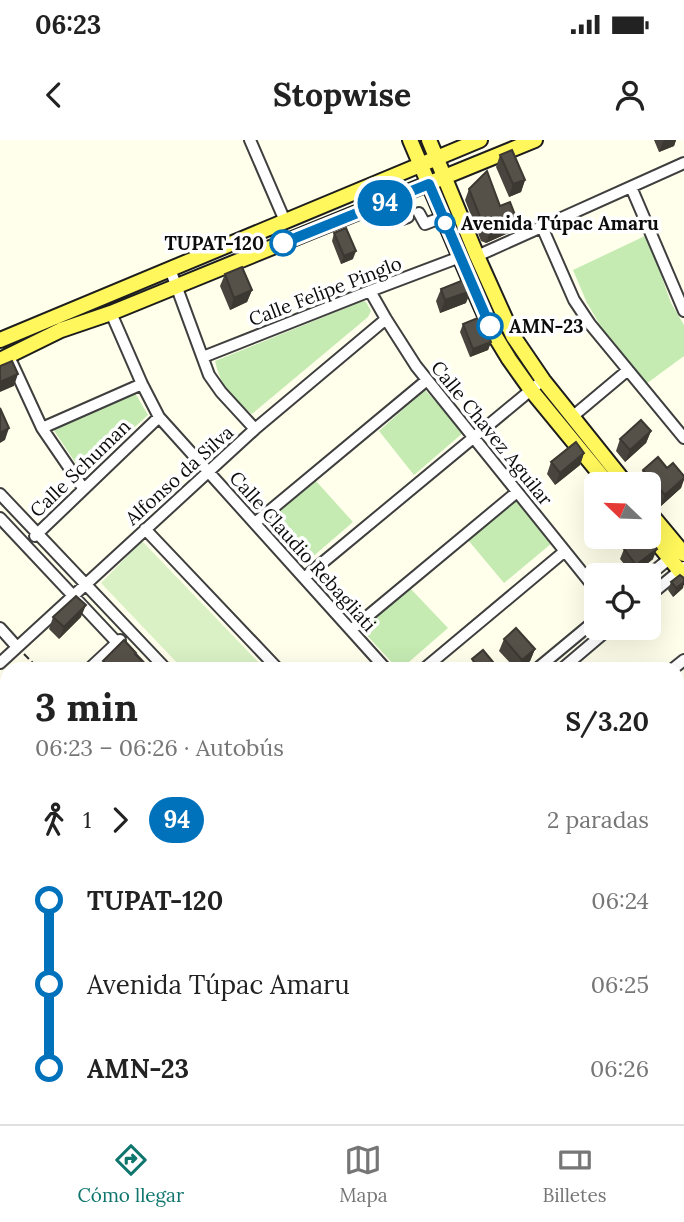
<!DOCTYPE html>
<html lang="es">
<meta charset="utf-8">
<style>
body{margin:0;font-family:Lora,serif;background:#f2f2f2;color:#222;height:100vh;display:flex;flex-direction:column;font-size:26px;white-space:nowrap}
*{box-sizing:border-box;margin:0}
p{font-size:23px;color:#767676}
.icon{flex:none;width:38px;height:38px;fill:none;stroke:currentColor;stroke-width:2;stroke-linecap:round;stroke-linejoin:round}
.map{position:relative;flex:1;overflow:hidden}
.drawer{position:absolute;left:0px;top:522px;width:684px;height:464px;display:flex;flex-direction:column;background:#fff;border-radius:21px 21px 0 0;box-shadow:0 7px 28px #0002}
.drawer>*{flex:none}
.badge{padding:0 14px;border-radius:23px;font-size:24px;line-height:46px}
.needle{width:46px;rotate:293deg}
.controls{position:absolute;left:584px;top:332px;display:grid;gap:14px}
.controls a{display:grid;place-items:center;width:77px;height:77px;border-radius:10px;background:#fff;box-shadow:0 7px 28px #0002;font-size:35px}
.map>.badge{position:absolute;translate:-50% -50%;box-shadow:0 0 0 4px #fff}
.legs{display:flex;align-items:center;gap:10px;height:77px;padding:0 35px;font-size:23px}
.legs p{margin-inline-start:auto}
.summary{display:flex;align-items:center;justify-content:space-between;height:119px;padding:0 35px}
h1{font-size:38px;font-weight:800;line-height:52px}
ul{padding:0 35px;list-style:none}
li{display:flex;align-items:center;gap:24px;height:84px;font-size:26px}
li i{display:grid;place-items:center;width:10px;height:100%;margin:0 9px;background:currentColor}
li i::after{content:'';width:18px;height:18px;margin:-9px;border:5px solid;border-radius:50%;background:#fff}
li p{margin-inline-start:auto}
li:first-child i{background:linear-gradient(#0000 50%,currentColor 0)}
li:last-child i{background:linear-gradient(currentColor 50%,#0000 0)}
.status{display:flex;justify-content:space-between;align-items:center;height:49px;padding:0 35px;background:#fff;direction:ltr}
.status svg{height:19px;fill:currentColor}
header{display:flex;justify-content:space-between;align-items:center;height:91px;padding:0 35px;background:#fff;font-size:32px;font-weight:800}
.tabs{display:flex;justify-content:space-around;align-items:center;height:98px;border-top:2px solid #e0e0e0;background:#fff;font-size:19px;color:#767676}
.tabs a{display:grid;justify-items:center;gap:4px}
.tabs .on{color:#0f766e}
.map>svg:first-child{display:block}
.green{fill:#c5ebb3}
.pitch{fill:#daf1c5}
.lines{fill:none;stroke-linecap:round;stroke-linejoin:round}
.minor-casing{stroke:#3f3f3f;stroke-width:14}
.major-casing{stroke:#1d1d1d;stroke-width:18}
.path{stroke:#2e2e2e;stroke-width:2;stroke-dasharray:7 3.5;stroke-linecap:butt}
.minor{stroke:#fff;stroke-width:10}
.major{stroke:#fff75b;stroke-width:14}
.wall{fill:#49453e}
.shaded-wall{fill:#3c3832}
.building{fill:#555048;stroke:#3c3832;stroke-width:2}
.line-1-casing{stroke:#fff;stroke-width:16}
.line-1{stroke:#0072bc;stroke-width:10}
.stop-1-dot{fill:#fff;stroke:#0072bc;stroke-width:3.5}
.labels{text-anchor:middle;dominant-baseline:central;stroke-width:7;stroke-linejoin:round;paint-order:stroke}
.stop-label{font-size:19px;font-weight:bold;fill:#0c0c0c;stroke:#fff;text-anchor:start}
.street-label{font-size:19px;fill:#0c0c0c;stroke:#fff}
</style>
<div class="status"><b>06:23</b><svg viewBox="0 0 49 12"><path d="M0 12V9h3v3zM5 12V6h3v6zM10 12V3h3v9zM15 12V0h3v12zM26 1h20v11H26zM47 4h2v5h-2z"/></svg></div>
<header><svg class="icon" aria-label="back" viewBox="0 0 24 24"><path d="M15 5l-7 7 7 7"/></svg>Stopwise<svg class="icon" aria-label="person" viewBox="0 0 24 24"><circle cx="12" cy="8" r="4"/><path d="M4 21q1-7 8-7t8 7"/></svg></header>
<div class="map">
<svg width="684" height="984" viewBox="0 0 684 984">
<rect width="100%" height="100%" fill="#ffffeb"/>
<path class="green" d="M 647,95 L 671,163 L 684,185 L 684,216 L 646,244 L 606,195 L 587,163 L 573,130 Z
M 363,161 L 366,162 L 371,171 L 368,177 L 252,274 C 231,256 222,250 215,221 Z
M 425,250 L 464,292 L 414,335 L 379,291 Z
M 135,253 L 148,275 L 83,334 L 53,289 Z
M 316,341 L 353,382 L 302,426 L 265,382 Z
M 517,359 L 552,403 L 504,443 L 468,400 Z
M 409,447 L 448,488 L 402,528 L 397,528 L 362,490 Z
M 677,575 L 684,584 L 684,631 L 677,636 Z"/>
<path class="pitch" d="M 142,401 L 264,528 L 182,528 L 101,443 Z"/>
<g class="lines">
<defs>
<path id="minor" d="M 250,0 L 285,81
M 631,47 L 684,171
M 392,60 L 402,79 L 408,77
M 419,73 L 425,84 L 443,77
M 542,87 L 574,160 L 590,184 L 684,298
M 477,116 L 684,23
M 170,129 L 209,235 L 221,252 L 255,289
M 370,151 L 386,179 L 416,226 L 597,451
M 111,173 L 142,244 L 159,277 L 385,528
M 203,217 L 370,151 L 460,117
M 12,223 L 42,288 L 83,348
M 572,277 L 628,230
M 42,288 L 142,244
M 0,354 L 165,528
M 0,378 L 141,528
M 255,383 L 427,240
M 145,389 L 277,528
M 35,396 L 159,277
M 648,436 L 674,415
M 304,438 L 543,240
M 649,456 L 684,427
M 0,488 L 17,507
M 351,490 L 517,352
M 0,523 L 255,289 L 386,179
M 90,528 L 120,500
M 425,528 L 565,411
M 538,528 L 597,479
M 563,528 L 610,488
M 674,528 L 684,520
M 677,561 L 684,569
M 0,618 L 7,611
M 0,637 L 7,649
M 677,708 L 684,717
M 0,788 L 7,788
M 677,827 L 684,834
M 0,858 L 7,857
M 677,885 L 684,883
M 677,956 L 684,954
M 377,978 L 383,984
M 550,978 L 554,984
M 8,984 L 13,983 L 15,984
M 444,984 L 451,978
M 574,984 L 597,978
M 643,984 L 664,978"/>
<path id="major" d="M 410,0 L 480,164 L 492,191 L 509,219 L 531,250 L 609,345
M 429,0 L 477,116 L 513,196 L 543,240 L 627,345
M 0,200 L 480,0
M 0,220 L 61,190 L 111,173 L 535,0
M 649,372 L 684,414
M 649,393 L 684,436"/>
</defs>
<use href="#minor" class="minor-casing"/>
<use href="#major" class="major-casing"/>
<path class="path" d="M 24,514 L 38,528"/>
<use href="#minor" class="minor"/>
<use href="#major" class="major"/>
</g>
<path class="wall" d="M 654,0 L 676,0 L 674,6 L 659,12 Z
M 500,15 L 525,40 L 521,52 L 509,57 L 496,27 Z
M 469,49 L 500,66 L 513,91 L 486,103 L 481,101 L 465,60 Z
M 334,93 L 353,119 L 341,124 L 332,101 Z
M 225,134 L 252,150 L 247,162 L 230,170 L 220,146 Z
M 441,149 L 466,163 L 440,173 L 436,161 Z
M 463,184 L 491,202 L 488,210 L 470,217 L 460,192 Z
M 651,291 L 646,303 L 625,322 L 616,311 L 620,299 Z
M 584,313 L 580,325 L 555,345 L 547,334 L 551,322 Z
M 643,330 L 684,336 L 684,340 L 681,348 L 661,366 L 649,352 L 649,345 L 643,345 L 639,340 Z
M 629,397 L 648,397 L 653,419 L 633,435 L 620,419 L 624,409 L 627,406 L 626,405 Z
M 684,438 L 683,448 L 673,457 L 668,450 L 671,442 Z
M 53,477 L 81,477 L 59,499 L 49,489 Z
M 504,499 L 535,509 L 530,521 L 522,528 L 515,528 L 499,511 Z
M 136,513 L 136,515 L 149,528 L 101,528 L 103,521 Z"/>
<path class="shaded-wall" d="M 664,0 L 676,0 L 674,6 L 659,12 Z
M 525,40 L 521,52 L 509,57 L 513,44 Z
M 517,80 L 513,91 L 486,103 L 490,92 Z
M 356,111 L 353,119 L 341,124 L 344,116 Z
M 252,150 L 247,162 L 230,170 L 234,158 Z
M 471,151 L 466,163 L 440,173 L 445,160 Z
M 491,202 L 488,210 L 470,217 L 473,209 Z
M 18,234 L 14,246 L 0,252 L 0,242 Z
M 9,288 L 5,300 L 0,303 L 0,293 Z
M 651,291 L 646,303 L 625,322 L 630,310 Z
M 584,313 L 580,325 L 555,345 L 560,333 Z
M 684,338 L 681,348 L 661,366 L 665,355 Z
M 657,409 L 653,419 L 633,435 L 636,425 Z
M 684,442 L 683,448 L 673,457 L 676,448 Z
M 86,465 L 81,477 L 59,499 L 64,487 Z
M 535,509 L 530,521 L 522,528 L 519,528 L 522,520 Z
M 538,978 L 540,978 L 538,984 L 529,984 Z"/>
<path class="building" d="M 512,10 L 525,40 L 513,44 L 500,15 Z
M 487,31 L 500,66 L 510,62 L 517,80 L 490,92 L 485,89 L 469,49 Z
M 346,88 L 356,111 L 344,116 L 334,93 Z
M 242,127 L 252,150 L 234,158 L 225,134 Z
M 466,139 L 471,151 L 445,160 L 441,149 Z
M 480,177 L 491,202 L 473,209 L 463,184 Z
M 12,221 L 18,234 L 0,242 L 0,226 Z
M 0,268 L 9,288 L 0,293 Z
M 641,280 L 651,291 L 630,310 L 620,299 Z
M 576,302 L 584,313 L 560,333 L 551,322 Z
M 658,317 L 667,328 L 673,323 L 684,336 L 684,338 L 665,355 L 643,330 Z
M 632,397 L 648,397 L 657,409 L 636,425 L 624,409 L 635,401 Z
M 680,435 L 684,438 L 684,442 L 676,448 L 671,442 Z
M 76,456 L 86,465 L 64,487 L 53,477 Z
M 516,488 L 535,509 L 522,520 L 504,499 Z
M 124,500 L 136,513 L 135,514 L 149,528 L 111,528 L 103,521 Z
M 483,510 L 498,528 L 466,528 L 474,522 L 472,519 Z
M 684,970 L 684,984 L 650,984 L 655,983 L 654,979 L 655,978 L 677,978 L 677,972 Z
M 397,978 L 414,978 L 407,984 L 398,984 L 395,981 Z
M 510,978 L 538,978 L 529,984 L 505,984 L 504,982 Z"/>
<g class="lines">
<defs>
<path id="line-1" d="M 283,103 L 429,44 L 490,186"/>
</defs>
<use href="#line-1" class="line-1-casing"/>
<use href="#line-1" class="line-1"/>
</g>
<g class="stop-1-dot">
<circle cx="445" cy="83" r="9"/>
<circle cx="283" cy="103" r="12"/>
<circle cx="490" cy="186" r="12"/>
</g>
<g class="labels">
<g class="stop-label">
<text x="461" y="83">Avenida Túpac Amaru</text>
<text x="264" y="103" text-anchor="end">TUPAT-120</text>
<text x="509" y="186">AMN-23</text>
</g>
<g class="street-label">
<text transform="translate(325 151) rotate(-21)">Calle Felipe Pinglo</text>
<text transform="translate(492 293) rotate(51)">Calle Chavez Aguilar</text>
<text transform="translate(80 328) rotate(-44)">Calle Schuman</text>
<text transform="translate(179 335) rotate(-42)">Alfonso da Silva</text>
<text transform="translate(303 411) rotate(48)">Calle Claudio Rebagliati</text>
</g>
</g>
</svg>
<div class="controls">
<a><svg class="needle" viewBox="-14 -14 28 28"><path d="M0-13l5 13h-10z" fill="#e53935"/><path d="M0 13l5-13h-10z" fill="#767676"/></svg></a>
<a><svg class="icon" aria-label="locate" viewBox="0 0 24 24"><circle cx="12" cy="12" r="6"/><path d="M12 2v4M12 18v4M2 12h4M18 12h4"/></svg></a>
</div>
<b class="badge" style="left:385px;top:63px;background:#0072bc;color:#fff">94</b>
<section class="drawer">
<div class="summary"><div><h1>3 min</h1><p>06:23 – 06:26 · Autobús</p></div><b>S/3.20</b></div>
<div class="legs"><svg class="icon" aria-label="walk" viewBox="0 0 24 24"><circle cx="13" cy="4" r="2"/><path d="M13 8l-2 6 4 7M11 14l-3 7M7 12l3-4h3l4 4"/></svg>1<svg class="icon" aria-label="forward" viewBox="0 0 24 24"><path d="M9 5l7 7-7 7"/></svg><b class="badge" style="background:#0072bc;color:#fff">94</b><p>2 paradas</p></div>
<ul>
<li><i style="color:#0072bc"></i><b>TUPAT-120</b><p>06:24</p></li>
<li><i style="color:#0072bc"></i><span>Avenida Túpac Amaru</span><p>06:25</p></li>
<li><i style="color:#0072bc"></i><b>AMN-23</b><p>06:26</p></li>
</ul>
</section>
</div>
<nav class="tabs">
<a class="on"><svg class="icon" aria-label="directions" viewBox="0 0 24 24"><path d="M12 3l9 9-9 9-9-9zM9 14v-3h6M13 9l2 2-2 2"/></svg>Cómo llegar</a>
<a><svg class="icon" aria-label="map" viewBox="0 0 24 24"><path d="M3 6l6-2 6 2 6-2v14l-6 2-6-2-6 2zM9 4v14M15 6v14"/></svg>Mapa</a>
<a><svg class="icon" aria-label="tickets" viewBox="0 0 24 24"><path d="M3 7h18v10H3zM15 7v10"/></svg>Billetes</a>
</nav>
